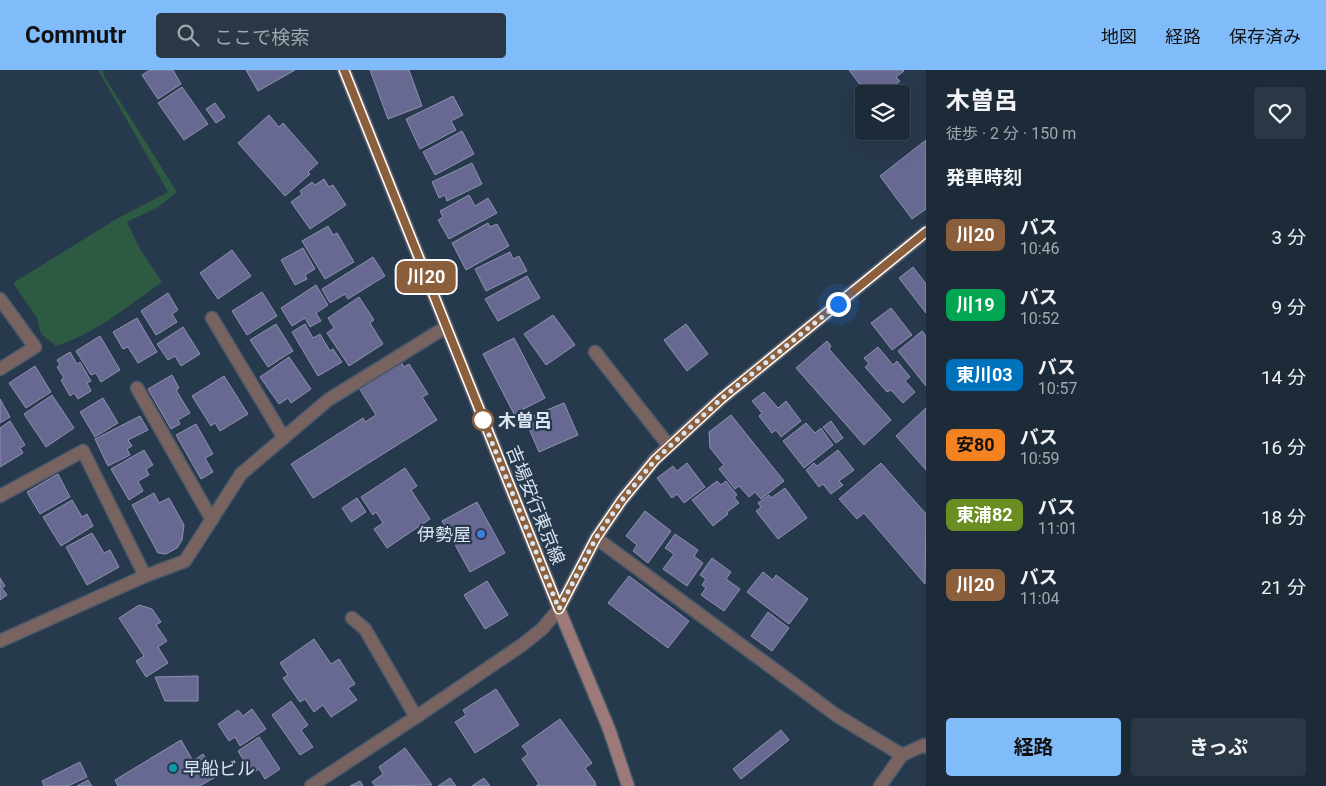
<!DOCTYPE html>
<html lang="ja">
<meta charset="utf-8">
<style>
body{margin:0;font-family:Roboto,"Noto Sans JP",sans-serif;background:#2a3744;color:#f1f3f6;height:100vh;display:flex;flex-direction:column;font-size:19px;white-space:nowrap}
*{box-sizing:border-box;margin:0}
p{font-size:16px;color:#a0a7ae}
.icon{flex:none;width:28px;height:28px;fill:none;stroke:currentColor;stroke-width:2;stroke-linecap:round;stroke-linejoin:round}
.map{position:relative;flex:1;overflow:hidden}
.side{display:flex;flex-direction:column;background:#1d2b39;width:400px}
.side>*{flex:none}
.badge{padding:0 10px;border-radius:8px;font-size:18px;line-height:32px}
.controls{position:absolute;left:855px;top:15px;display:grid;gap:10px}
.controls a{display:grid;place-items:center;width:55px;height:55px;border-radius:5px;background:#1d2b39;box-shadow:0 5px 20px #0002,0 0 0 1px #3b4753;font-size:25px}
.you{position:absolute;width:25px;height:25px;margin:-12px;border:4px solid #fff;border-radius:50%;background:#1a73e8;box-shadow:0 0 0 8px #1a73e833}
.map>.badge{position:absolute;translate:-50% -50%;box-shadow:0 0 0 2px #fff}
h2{padding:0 20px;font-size:19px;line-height:45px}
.round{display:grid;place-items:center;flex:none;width:52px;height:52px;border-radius:5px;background:#2a3744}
.summary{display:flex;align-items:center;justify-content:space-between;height:85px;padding:0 20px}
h1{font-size:24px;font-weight:700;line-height:38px}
.button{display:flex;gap:10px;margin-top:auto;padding:10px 20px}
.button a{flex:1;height:58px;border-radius:5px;background:#81bcfa;color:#111;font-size:20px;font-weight:700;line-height:58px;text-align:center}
.button a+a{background:#2a3744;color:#f1f3f6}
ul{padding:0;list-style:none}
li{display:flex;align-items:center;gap:15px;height:70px;padding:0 20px}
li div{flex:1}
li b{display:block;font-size:19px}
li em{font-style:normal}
li .badge{min-width:55px;font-weight:700;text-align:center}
header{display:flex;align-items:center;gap:30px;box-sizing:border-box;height:70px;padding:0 25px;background:#81bcfa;color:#111}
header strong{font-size:24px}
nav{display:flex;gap:28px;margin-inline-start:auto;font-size:18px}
.search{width:350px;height:45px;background:#2a3744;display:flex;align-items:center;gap:12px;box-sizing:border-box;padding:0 18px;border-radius:5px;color:#a0a7ae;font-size:19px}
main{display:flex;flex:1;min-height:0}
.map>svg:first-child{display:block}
.green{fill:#2d5a43}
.building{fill:#676993;stroke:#8f92ad}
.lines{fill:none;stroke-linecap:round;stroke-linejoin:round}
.service-casing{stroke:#47586a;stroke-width:15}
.minor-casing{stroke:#47586a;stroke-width:15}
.tertiary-casing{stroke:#47586a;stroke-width:15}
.secondary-casing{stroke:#47586a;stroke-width:15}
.service{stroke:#796361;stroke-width:12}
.minor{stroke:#796361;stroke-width:12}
.tertiary{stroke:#796361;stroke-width:12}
.secondary{stroke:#9d7a77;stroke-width:12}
.line-casing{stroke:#fff;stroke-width:11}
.line{stroke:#8b5e3c;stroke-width:8}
.walk{stroke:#d9e4f0;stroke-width:5;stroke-dasharray:0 9}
.stop-dot{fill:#fff;stroke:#8b5e3c;stroke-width:2.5}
.shop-dot{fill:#3f7fe0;stroke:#27394c;stroke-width:2}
.culture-dot{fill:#0f9aa8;stroke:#27394c;stroke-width:2}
.labels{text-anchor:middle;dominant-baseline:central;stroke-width:4.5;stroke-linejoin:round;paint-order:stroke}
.stop-label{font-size:18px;font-weight:bold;fill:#d9e4f0;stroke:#27394c;text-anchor:start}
.street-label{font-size:18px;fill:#d9e4f0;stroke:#27394c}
.poi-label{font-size:18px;fill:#d9e4f0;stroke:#27394c;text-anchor:end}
</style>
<header>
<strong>Commutr</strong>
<div class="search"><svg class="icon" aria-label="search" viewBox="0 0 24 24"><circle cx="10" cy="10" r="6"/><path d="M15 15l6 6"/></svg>ここで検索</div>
<nav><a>地図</a><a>経路</a><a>保存済み</a></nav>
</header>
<main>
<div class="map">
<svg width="926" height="716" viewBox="0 0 926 716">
<rect width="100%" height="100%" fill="#27394c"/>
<path class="green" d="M 98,0 L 103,0 L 104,6 L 177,122 L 158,137 L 127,152 L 140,179 L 162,212 C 129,236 96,263 56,276 L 41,264 L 37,248 L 13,213 L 118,148 L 168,122 Z"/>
<path class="building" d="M 150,0 L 173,0 L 181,14 L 158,29 L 142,5 Z
M 246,0 L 295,0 L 258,21 Z
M 370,0 L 409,0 L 422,36 L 388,49 Z
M 849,0 L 903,0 L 904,1 L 896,7 L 900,11 L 884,24 L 867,24 Z
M 182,17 L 208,54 L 184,70 L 158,33 Z
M 453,26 L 463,45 L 451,51 L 456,60 L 420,79 L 406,49 Z
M 215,33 L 225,47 L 216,53 L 206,39 Z
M 269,45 L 279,57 L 283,53 L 318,93 L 308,102 L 310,104 L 285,126 L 238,73 Z
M 462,61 L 474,84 L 435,105 L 423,82 Z
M 926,70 L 926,139 L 912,149 L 880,106 Z
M 472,93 L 482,114 L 447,131 L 445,125 L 439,128 L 432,112 Z
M 324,109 L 329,117 L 333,115 L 346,135 L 310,159 L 291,132 L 302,124 L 300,121 L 312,112 L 315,115 Z
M 469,125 L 475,136 L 488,128 L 497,143 L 449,169 L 438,150 L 443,147 L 440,141 Z
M 488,153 L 490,157 L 497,154 L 509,176 L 466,200 L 452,173 Z
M 328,156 L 333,165 L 337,163 L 354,192 L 325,209 L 302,171 Z
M 303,178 L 315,199 L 305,205 L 307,209 L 295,215 L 281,190 Z
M 232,180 L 251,206 L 218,229 L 200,203 Z
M 510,182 L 513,189 L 519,186 L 527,201 L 486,221 L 475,199 Z
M 373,187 L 385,206 L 348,229 L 345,224 L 330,233 L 322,219 Z
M 913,197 L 926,214 L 926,243 L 899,208 Z
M 527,206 L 540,228 L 498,251 L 485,229 Z
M 316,215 L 328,235 L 316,243 L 321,251 L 310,257 L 305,248 L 292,256 L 281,238 Z
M 262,222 L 277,246 L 247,265 L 232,241 Z
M 168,223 L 178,240 L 172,244 L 177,252 L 156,265 L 141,241 Z
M 359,227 L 374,250 L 370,253 L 383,274 L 349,296 L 327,263 L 334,258 L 328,248 Z
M 891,238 L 912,265 L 892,280 L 871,253 Z
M 553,245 L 575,275 L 546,295 L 524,264 Z
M 137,248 L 157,282 L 138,293 L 128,277 L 123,279 L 113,262 Z
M 276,254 L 293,281 L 268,297 L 250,270 Z
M 305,254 L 313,268 L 320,264 L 330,281 L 333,279 L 342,292 L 318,306 L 292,262 Z
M 686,254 L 708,284 L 687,301 L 664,270 Z
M 183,257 L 200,284 L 181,296 L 175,286 L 168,290 L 157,274 Z
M 922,261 L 926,266 L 926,316 L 898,281 Z
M 100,266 L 120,300 L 101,312 L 96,303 L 91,305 L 76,281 Z
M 514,268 L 545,328 L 514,344 L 483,284 Z
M 827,271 L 831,276 L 829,279 L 891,350 L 864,375 L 796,298 Z
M 878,277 L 893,295 L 897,291 L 910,307 L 905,311 L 915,322 L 903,333 L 891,320 L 887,322 L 865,297 L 869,294 L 864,288 Z
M 70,282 L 77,294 L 80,292 L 91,311 L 87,313 L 91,321 L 78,329 L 74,323 L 70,326 L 61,310 L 64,308 L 57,297 L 60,295 L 57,290 Z
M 289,287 L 311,319 L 291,333 L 288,328 L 279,334 L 260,307 Z
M 401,292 L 404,297 L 409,294 L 428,324 L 422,327 L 437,350 L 313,428 L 291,394 L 363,348 L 365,352 L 376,345 L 359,318 Z
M 35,296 L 51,322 L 26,338 L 9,313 Z
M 172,305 L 179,318 L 176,320 L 190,343 L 178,350 L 180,354 L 171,359 L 148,319 Z
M 224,306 L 248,344 L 220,361 L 215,353 L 211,356 L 192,326 Z
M 764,322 L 778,338 L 786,331 L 801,351 L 781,367 L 776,360 L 772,363 L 759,346 L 762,343 L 752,331 Z
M 52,325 L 74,358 L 46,377 L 24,344 Z
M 103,328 L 118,353 L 95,367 L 80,342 Z
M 0,329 L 10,347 L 0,353 Z
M 564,333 L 578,365 L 539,382 L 525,349 Z
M 926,338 L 926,400 L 896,366 Z
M 731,345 L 784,411 L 761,429 L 755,422 L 749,427 L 739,416 L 735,419 L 719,399 L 724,395 L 710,378 L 709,362 Z
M 140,346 L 148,360 L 128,370 L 132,376 L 127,379 L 130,385 L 108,396 L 95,369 Z
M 10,351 L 25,375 L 20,378 L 23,383 L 0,397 L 0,358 Z
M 831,351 L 843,368 L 836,373 L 823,357 Z
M 806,353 L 815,363 L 821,358 L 833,375 L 804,398 L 783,371 Z
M 196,354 L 213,384 L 205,388 L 213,402 L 201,409 L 176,365 Z
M 144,380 L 153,395 L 146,399 L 149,405 L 138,411 L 143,421 L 129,430 L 111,399 Z
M 838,380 L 854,400 L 839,411 L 843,415 L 831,424 L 823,414 L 819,417 L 806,400 L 814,393 L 817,396 Z
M 687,393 L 705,417 L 684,433 L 677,424 L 672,428 L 657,408 L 673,396 L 677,401 Z
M 881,393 L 926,444 L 925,514 L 864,443 L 857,449 L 839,429 Z
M 405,398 L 417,416 L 411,420 L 430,449 L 387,478 L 374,459 L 383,453 L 376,442 L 373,445 L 361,427 Z
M 58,404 L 70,427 L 40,444 L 27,422 Z
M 717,411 L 721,415 L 726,411 L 737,425 L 734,427 L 739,433 L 727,442 L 728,444 L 713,456 L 692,430 Z
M 785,418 L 807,448 L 778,469 L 756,441 L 761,437 L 758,433 L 769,425 L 771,428 Z
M 154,423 L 159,433 L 169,428 L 184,455 L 182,470 L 177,478 L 166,484 L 158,483 L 132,435 Z
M 357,428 L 366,442 L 351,452 L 342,438 Z
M 72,430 L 82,447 L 87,444 L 93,456 L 61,476 L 43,447 Z
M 477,432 L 505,483 L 470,502 L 442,451 Z
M 645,441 L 671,461 L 648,493 L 633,481 L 637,475 L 626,466 Z
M 92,463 L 104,483 L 110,480 L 119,497 L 87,515 L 66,477 Z
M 675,464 L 698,480 L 694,486 L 703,493 L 687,516 L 663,499 L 674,484 L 665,478 Z
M 712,488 L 731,502 L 726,509 L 740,519 L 724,541 L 701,525 L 706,518 L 702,515 L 706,509 L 700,505 Z
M 763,502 L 773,510 L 776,505 L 808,529 L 789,554 L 747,522 Z
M 629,506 L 689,551 L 668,578 L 608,533 Z
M 0,508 L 5,516 L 2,518 L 7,525 L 0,530 Z
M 487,511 L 508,545 L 485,559 L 464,525 Z
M 139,535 L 152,539 L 161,552 L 156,555 L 167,571 L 158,577 L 168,593 L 146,607 L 136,591 L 144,586 L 119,548 Z
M 768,542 L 789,558 L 772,581 L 751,566 Z
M 314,569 L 331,594 L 339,589 L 355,614 L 348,618 L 357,630 L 331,647 L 323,635 L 314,642 L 305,629 L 300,632 L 283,608 L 288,605 L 280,593 Z
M 198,606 L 198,631 L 165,631 L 155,607 Z
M 496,619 L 519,655 L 475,683 L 455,652 L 466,645 L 463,640 Z
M 291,631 L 308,655 L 301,660 L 313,677 L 300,685 L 272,645 Z
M 252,639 L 266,659 L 240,676 L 235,667 L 229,671 L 218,654 L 238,640 L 243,646 Z
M 560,649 L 592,693 L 585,698 L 595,712 L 596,716 L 536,716 L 539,714 L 522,689 L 528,684 L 522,676 Z
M 781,660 L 789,670 L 741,709 L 733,699 Z
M 259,667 L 280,699 L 265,709 L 259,699 L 252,704 L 238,681 Z
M 181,670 L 193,691 L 203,684 L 217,706 L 200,716 L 118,716 L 115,710 Z
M 405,678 L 432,715 L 375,716 L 372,712 L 383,704 L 379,697 Z
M 80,692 L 87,707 L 68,716 L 44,716 L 42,711 Z
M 450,708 L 456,716 L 438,716 Z
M 484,708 L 490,716 L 472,716 Z
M 88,710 L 92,716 L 77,716 Z
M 360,711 L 363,716 L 350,716 Z"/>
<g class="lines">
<defs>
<path id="service" d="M 212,248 L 284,368
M 595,282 L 669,376
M 137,318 L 212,450
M 352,548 L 365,559 L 416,647
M 880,716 L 902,685"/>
<path id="minor" d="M 0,229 L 35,277 L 0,299
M 0,426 L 83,381 L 145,506
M 596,468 L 836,645 L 902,685 L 924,675 L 926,677
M 0,571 L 145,506 L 185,491 L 241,404 L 328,330 L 446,257"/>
<path id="tertiary" d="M 311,716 L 416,647 L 522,575 L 542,559 L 559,539 L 596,468 L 622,430 L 655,389 L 721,329 L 926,162"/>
<path id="secondary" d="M 344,0 L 559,539 L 609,659 L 628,716"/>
</defs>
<use href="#service" class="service-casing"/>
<use href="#minor" class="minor-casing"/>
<use href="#tertiary" class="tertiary-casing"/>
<use href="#secondary" class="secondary-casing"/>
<use href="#service" class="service"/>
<use href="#minor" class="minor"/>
<use href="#tertiary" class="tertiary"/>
<use href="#secondary" class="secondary"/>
</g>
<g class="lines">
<defs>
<path id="line" d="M 344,0 L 559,539 L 596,468 L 622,430 L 655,390 L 721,329 L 926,162"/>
</defs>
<use href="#line" class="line-casing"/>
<use href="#line" class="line"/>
<path class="walk" d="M 483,350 L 481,345 L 559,539 L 596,468 L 622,430 L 655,390 L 721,329 L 838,234"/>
</g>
<circle class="stop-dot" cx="483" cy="350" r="10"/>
<circle class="shop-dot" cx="481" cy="464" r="5"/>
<circle class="culture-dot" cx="173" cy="698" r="5"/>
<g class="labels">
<g class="stop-label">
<text x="498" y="350">木曽呂</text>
</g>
<g class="street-label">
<text transform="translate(536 435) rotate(68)">吉場安行東京線</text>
</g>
<g class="poi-label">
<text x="471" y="464">伊勢屋</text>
<text x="183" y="698" text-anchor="start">早船ビル</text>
</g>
</g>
</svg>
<div class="controls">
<a><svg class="icon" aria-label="layers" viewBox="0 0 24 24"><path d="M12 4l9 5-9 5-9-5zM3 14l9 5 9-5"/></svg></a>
</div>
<div class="you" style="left:838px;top:234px"></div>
<b class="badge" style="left:426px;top:207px;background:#8b5e3c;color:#fff">川20</b>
</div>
<section class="side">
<div class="summary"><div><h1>木曽呂</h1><p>徒歩 · 2 分 · 150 m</p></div><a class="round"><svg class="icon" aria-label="heart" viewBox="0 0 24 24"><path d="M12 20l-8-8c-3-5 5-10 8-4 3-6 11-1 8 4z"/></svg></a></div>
<h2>発車時刻</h2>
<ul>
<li><span class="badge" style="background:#8b5e3c;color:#fff">川20</span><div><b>バス</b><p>10:46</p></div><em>3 分</em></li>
<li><span class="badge" style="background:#00a651;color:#fff">川19</span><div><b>バス</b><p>10:52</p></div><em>9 分</em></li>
<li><span class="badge" style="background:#0072bc;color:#fff">東川03</span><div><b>バス</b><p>10:57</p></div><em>14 分</em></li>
<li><span class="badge" style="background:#f58220;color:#111">安80</span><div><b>バス</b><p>10:59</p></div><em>16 分</em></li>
<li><span class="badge" style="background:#6b8e23;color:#fff">東浦82</span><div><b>バス</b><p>11:01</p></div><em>18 分</em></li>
<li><span class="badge" style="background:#8b5e3c;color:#fff">川20</span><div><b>バス</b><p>11:04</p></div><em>21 分</em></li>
</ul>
<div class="button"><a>経路</a><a>きっぷ</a></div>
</section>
</main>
